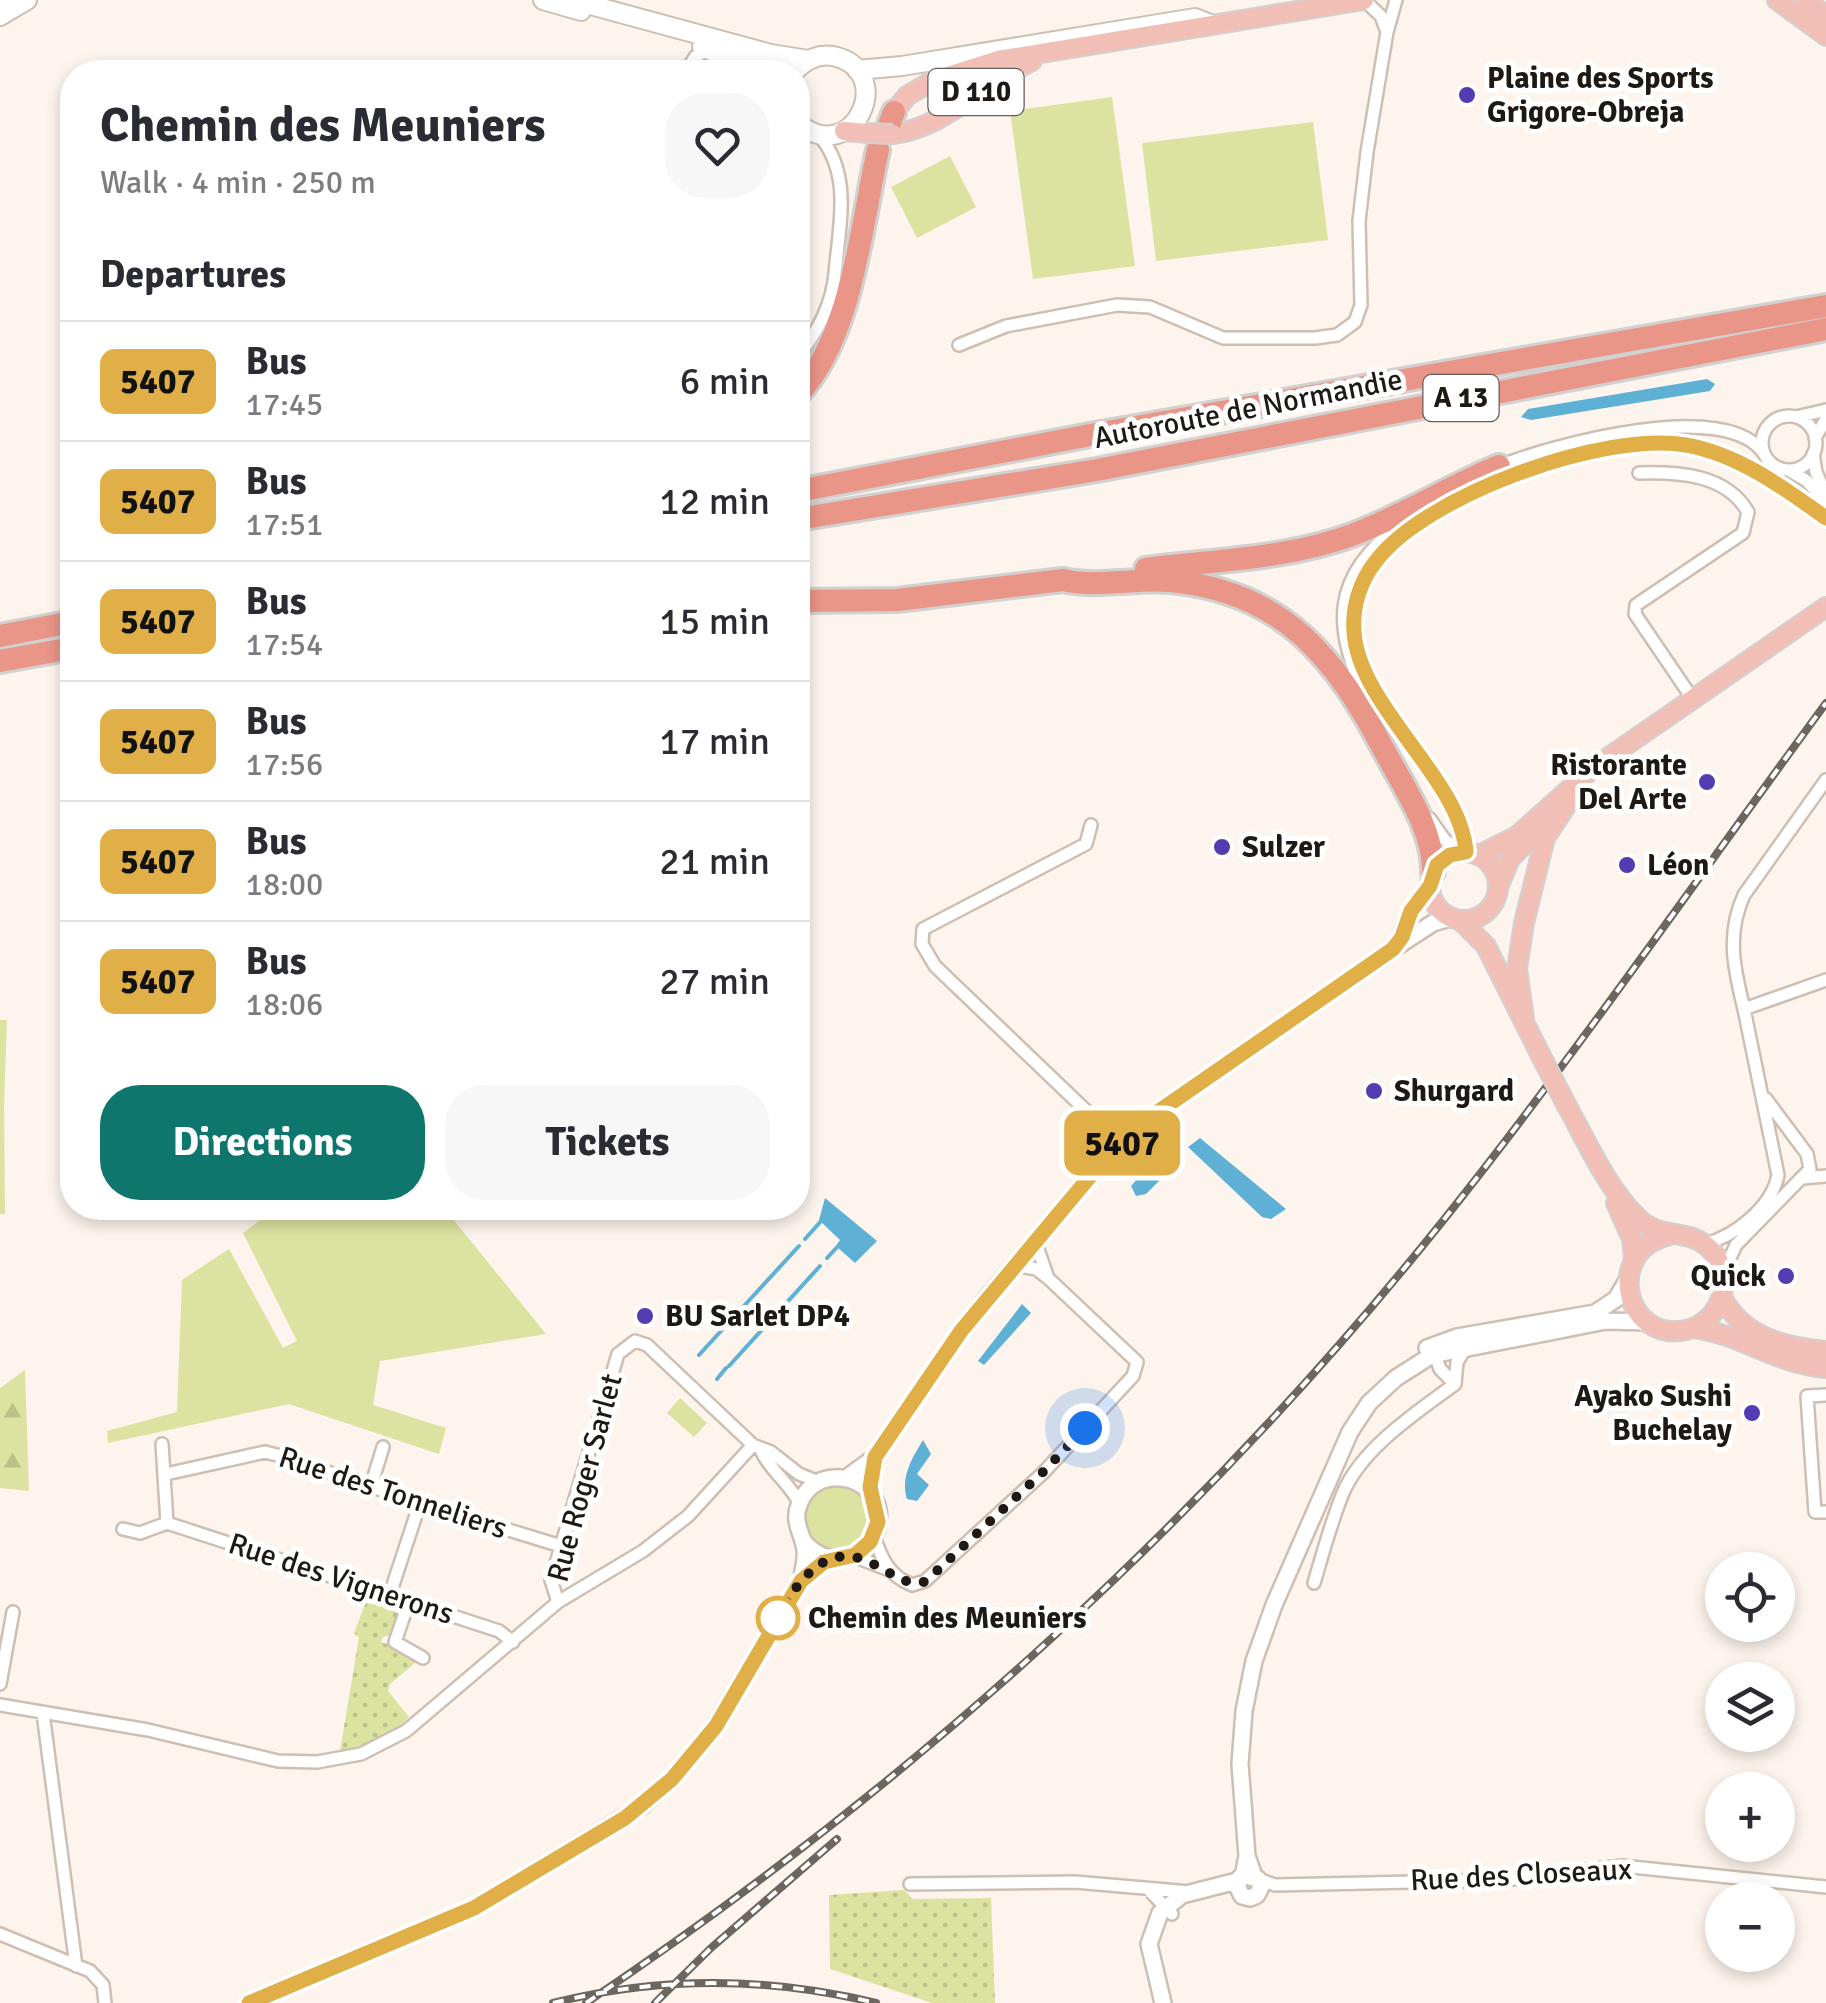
<!DOCTYPE html>
<meta charset="utf-8">
<style>
body{margin:0;font-family:Signika,sans-serif;background:#f7f7f7;color:#2b2b33;height:100vh;display:flex;flex-direction:column;font-size:38px;white-space:nowrap}
*{box-sizing:border-box;margin:0}
p{font-size:32px;color:#7c7c81}
.icon{flex:none;width:55px;height:55px;fill:none;stroke:currentColor;stroke-width:2;stroke-linecap:round;stroke-linejoin:round}
.map{position:relative;flex:1;overflow:hidden}
.panel{position:absolute;left:60px;top:60px;width:750px;height:1160px;display:flex;flex-direction:column;background:#fff;border-radius:40px;box-shadow:0 5px 15px #0003}
.panel>*{flex:none}
.badge{padding:0 20px;border-radius:15px;font-size:35px;line-height:65px}
.fabs{position:absolute;left:1705px;top:1552px;display:grid;gap:20px}
.fabs a{display:grid;place-items:center;width:90px;height:90px;border-radius:50%;background:#fff;box-shadow:0 5px 15px #0003;font-size:50px}
.you{position:absolute;width:50px;height:50px;margin:-25px;border:8px solid #fff;border-radius:50%;background:#1a73e8;box-shadow:0 0 0 15px #1a73e833}
.map>.badge{position:absolute;translate:-50% -50%;box-shadow:0 0 0 5px #fff}
h2{padding:0 40px;font-size:38px;line-height:90px}
.round{display:grid;place-items:center;flex:none;width:105px;height:105px;border-radius:40px;background:#f7f7f7}
.overview{display:flex;align-items:center;justify-content:space-between;height:170px;padding:0 40px}
h1{font-size:48px;font-weight:700;line-height:75px}
.primary-button{display:flex;gap:20px;margin-top:auto;padding:20px 40px}
.primary-button a{flex:1;height:115px;border-radius:40px;background:#0f766e;color:#fff;font-size:40px;font-weight:700;line-height:115px;text-align:center}
.primary-button a+a{background:#f7f7f7;color:#2b2b33}
ul{padding:0;list-style:none}
li{display:flex;align-items:center;gap:30px;height:120px;padding:0 40px;border-top:2px solid #e1e1e2}
li div{flex:1}
li b{display:block;font-size:38px}
li em{font-style:normal}
li .badge{min-width:110px;font-weight:700;text-align:center}
.map>svg:first-child{display:block}
.grass{fill:#dce2a0}
.forest{fill:url(#forest-firs)}
.park{fill:url(#park-dots)}
.water{fill:#5eb0d4}
.lines{fill:none;stroke-linecap:round;stroke-linejoin:round}
.stream{stroke:#5eb0d4;stroke-width:4}
.minor-casing{stroke:#cdbfb3;stroke-width:16}
.tertiary-casing{stroke:#cdbfb3;stroke-width:20}
.secondary-casing{stroke:#cdbfb3;stroke-width:22}
.primary-casing{stroke:#d2d1d0;stroke-width:22}
.motorway-casing{stroke:#d2d1d0;stroke-width:28}
.minor{stroke:#fff;stroke-width:11}
.tertiary{stroke:#fff;stroke-width:15}
.secondary{stroke:#fff;stroke-width:18}
.primary{stroke:#f2bfb7;stroke-width:18}
.motorway{stroke:#e99587;stroke-width:22}
.rail-casing{stroke:#6c6660;stroke-width:8}
.rail{stroke:#fff;stroke-width:4;stroke-dasharray:11;stroke-linecap:butt}
.primary-bridge-casing{stroke:#d2d1d0;stroke-width:22;stroke-linecap:butt}
.primary-bridge{stroke:#f2bfb7;stroke-width:18}
.line-casing{stroke:#fff;stroke-width:22}
.line{stroke:#e0af47;stroke-width:15}
.walk{stroke:#1e1914;stroke-width:10;stroke-dasharray:0 18}
.poi-dot{fill:#533bb2;stroke:#fff;stroke-width:4}
.stop-dot{fill:#fff;stroke:#e0af47;stroke-width:5}
.labels{text-anchor:middle;dominant-baseline:central;stroke-width:10;stroke-linejoin:round;paint-order:stroke}
.shield{fill:#fff;stroke:#625e5a;stroke-width:2.5}
.shield-label{font-size:28px;font-weight:bold;fill:#1e1914}
.poi-label{font-size:30px;font-weight:bold;fill:#1e1914;stroke:#fff;text-anchor:start}
.street-label{font-size:30px;fill:#1e1914;stroke:#fff}
.stop-label{font-size:30px;font-weight:bold;fill:#1e1914;stroke:#fff;text-anchor:start}
</style>
<div class="map">
<svg width="1826" height="2003" viewBox="0 0 1826 2003">
<defs>
<pattern id="forest-firs" width="22" height="20" patternUnits="userSpaceOnUse" patternTransform="scale(2.5)"><rect width="22" height="20" fill="#dce2a0"/><path d="M5 1l3.5 6h-7zM16 11l3.5 6h-7z" fill="#bcc189"/></pattern>
<pattern id="park-dots" width="8" height="8" patternUnits="userSpaceOnUse" patternTransform="scale(2.5)"><rect width="8" height="8" fill="#dce2a0"/><path d="M2 2h.1M6 6h.1" fill="none" stroke="#bcc189" stroke-width="1.8" stroke-linecap="round"/></pattern>
</defs>
<rect width="100%" height="100%" fill="#fdf4ed"/>
<path class="grass" d="M 1112,97 L 1135,266 L 1033,279 L 1010,111 Z
M 1313,122 L 1328,240 L 1156,261 L 1142,143 Z
M 950,156 L 976,207 L 917,238 L 891,187 Z
M 0,1020 L 7,1020 L 4,1107 L 0,1107 Z
M 276,1208 L 444,1208 L 546,1334 L 380,1361 L 373,1405 L 446,1428 L 439,1454 L 289,1404 L 108,1443 L 107,1431 L 177,1412 L 182,1280 L 229,1249 L 283,1348 L 297,1341 L 243,1233 Z
M 680,1398 L 707,1423 L 694,1437 L 667,1413 Z
M804 1519a33 33 0 1 1 66 0a33 33 0 1 1-66 0Z"/>
<path class="forest" d="M 0,1107 L 4,1107 L 5,1214 L 0,1214 Z
M 25,1370 L 29,1491 L 0,1488 L 0,1388 Z"/>
<path class="park" d="M 370,1592 L 404,1602 L 394,1634 L 383,1637 L 381,1642 L 405,1650 L 415,1663 L 390,1684 L 388,1691 L 409,1717 C 391,1736 365,1746 340,1751 L 359,1637 L 354,1633 Z
M 904,1890 L 913,1899 L 991,1898 L 995,2003 L 932,2003 L 830,1969 L 829,1895 Z"/>
<path class="water" d="M 1707,379 L 1715,384 L 1710,391 L 1531,420 L 1521,417 L 1528,409 Z
M 1200,1138 L 1286,1209 L 1271,1219 L 1262,1217 L 1188,1147 Z
M 1170,1149 L 1178,1162 L 1146,1194 L 1136,1196 L 1131,1186 L 1162,1151 Z
M 825,1198 L 877,1241 L 855,1263 L 836,1246 L 840,1240 L 819,1220 Z
M 1022,1304 L 1031,1313 L 984,1365 L 978,1361 Z
M 923,1440 L 931,1454 L 917,1474 L 929,1485 L 917,1501 L 907,1499 C 900,1478 912,1458 923,1440 Z"/>
<g class="lines">
<path class="stream" d="M 805,1239 L 822,1220
M 827,1258 L 840,1244
M 699,1355 L 799,1246
M 729,1366 L 820,1266
M 717,1379 L 726,1368"/>
<defs>
<path id="minor" d="M 1364,0 L 1381,16 L 1387,32
M 686,72 L 695,57 L 709,49
M 959,345 L 1006,326 L 1117,305 L 1150,307 L 1223,338 L 1315,338 L 1337,335 L 1355,322 L 1361,305 L 1359,221 L 1367,152 L 1387,32 L 1396,0
M 798,356 C 818,332 832,304 835,273 C 839,225 853,174 818,134
M1762 443a27 27 0 1 1 54 0a27 27 0 1 1-54 0Z
M 1796,417 L 1826,410
M 1815,438 L 1826,419
M 1813,454 L 1816,472 L 1826,495
M 1497,467 C 1551,445 1728,396 1765,455
M 1790,471 L 1807,481 L 1826,502
M 1639,473 C 1679,472 1726,474 1748,512 L 1743,533 L 1636,605 L 1635,614 L 1692,698
M 1370,706 C 1332,629 1328,576 1404,522
M 1430,819 L 1444,839 L 1461,852
M 1091,825 L 1086,844 L 923,929 L 922,944 L 935,966 L 1121,1144
M 1744,1009 C 1734,969 1726,934 1744,895 L 1826,780
M 1803,1178 L 1826,1176
M 1035,1241 L 1047,1275
M 1705,1244 C 1735,1236 1772,1207 1778,1175 L 1744,1009 L 1826,980
M 1724,1271 L 1736,1245 L 1810,1169 L 1807,1154 L 1766,1099
M 1434,1352 L 1440,1369 L 1455,1384
M 1826,1395 L 1807,1396 L 1815,1512 L 1826,1512
M 162,1444 L 167,1523
M 761,1450 C 769,1470 790,1483 799,1503
M 166,1474 L 265,1452 L 277,1455 L 420,1503 L 561,1546
M 371,1486 L 383,1447
M 167,1523 L 499,1631 L 513,1642
M 123,1529 L 140,1533 L 167,1523
M 874,1536 C 881,1558 889,1576 912,1585 L 925,1581 L 1043,1473 L 1133,1376 L 1137,1362 L 1049,1279 L 1036,1269 L 1014,1265
M 853,1556 L 887,1569
M 1314,1583 C 1323,1553 1331,1522 1343,1493 C 1362,1448 1417,1412 1455,1384 L 1457,1362 L 1467,1346
M 390,1594 L 420,1503
M 409,1601 L 395,1642 L 423,1658
M 558,1602 L 551,1580 L 618,1354 L 635,1341 L 647,1345 L 753,1445
M 0,1684 L 13,1612
M 0,1705 L 148,1730 L 278,1761 L 317,1762 L 361,1754 L 406,1731 L 558,1602 L 643,1551 L 688,1516 L 753,1445 L 771,1452 L 799,1474 L 819,1482
M 43,1713 L 76,1966
M 1258,1879 L 1275,1885 L 1504,1880 L 1622,1866 L 1826,1887
M 910,1884 L 1075,1882 L 1190,1892
M 1147,1888 L 1172,1914
M 0,1934 L 90,1971 L 103,1985 L 105,2003"/>
<path id="tertiary" d="M 1399,943 L 1409,914 L 1430,886
M 1427,1348 L 1457,1337 L 1595,1313 L 1616,1299 L 1628,1279
M 846,1478 L 875,1457 L 961,1331 L 990,1294 L 1102,1163 L 1127,1138 L 1183,1094 L 1393,949 L 1433,923 L 1450,918
M 801,1581 C 803,1571 806,1561 805,1550 C 803,1534 792,1522 799,1505 C 804,1490 817,1479 833,1478 C 844,1477 854,1480 863,1486 C 908,1523 846,1591 803,1541
M 1254,1876 L 1247,1856 L 1240,1764 L 1244,1711 L 1254,1661 L 1274,1605 L 1350,1432 L 1369,1403 L 1396,1378 L 1432,1355 L 1606,1321 L 1648,1322
M 1239,1880 L 1238,1888 L 1242,1896 L 1250,1898 L 1257,1895 L 1261,1887 L 1258,1879 L 1245,1876
M 249,2003 L 474,1908 L 642,1806 L 672,1779 L 708,1737 L 801,1581 L 819,1565 L 835,1559
M 1163,2003 L 1149,1944 L 1160,1913 L 1182,1895 L 1237,1881 L 1244,1873 L 1246,1860"/>
<path id="secondary" d="M 543,0 L 581,11
M 572,0 L 771,54 L 808,60
M 0,1 L 2,0
M 0,16 L 27,0
M 702,47 L 766,72
M 857,70 L 902,66 L 1195,18 L 1210,24
M 794,72 C 805,60 820,52 837,57 C 897,74 852,169 798,123"/>
<path id="primary" d="M 1777,0 L 1826,36
M 1806,0 L 1826,16
M 894,112 L 907,96 L 932,81 L 998,60 L 1364,0
M 844,131 L 867,133
M 893,134 C 944,128 986,82 1032,61
M1430 886a34 34 0 1 1 68 0a34 34 0 1 1-68 0Z
M 1479,855 L 1517,836 L 1593,768 L 1826,607
M 1499,885 L 1510,859 L 1535,833
M 1461,921 L 1486,946 L 1540,1054
M 1524,1018 L 1517,969 L 1524,923 L 1545,838 L 1568,803
M 1567,1106 C 1587,1142 1607,1188 1637,1217 C 1659,1240 1685,1228 1707,1246 C 1737,1271 1724,1322 1686,1330 C 1623,1343 1604,1249 1670,1235
M 1616,1203 L 1632,1239 L 1634,1259
M 1722,1297 C 1743,1337 1783,1347 1826,1351
M 1693,1328 C 1739,1333 1776,1364 1826,1368"/>
<path id="motorway" d="M 889,125 L 894,112
M 798,394 C 852,337 861,226 878,150
M 798,491 L 1090,435 L 1826,306
M 798,519 L 1097,470 L 1826,329
M 1146,569 C 1214,560 1287,559 1352,535 C 1402,516 1449,487 1499,466
M 798,601 L 897,600 L 1063,580 C 1098,588 1134,578 1170,581 C 1283,591 1336,658 1385,752 C 1404,787 1434,831 1433,872
M 0,636 L 72,622
M 0,661 L 72,648"/>
</defs>
<use href="#minor" class="minor-casing"/>
<use href="#tertiary" class="tertiary-casing"/>
<use href="#secondary" class="secondary-casing"/>
<use href="#primary" class="primary-casing"/>
<use href="#motorway" class="motorway-casing"/>
<use href="#minor" class="minor"/>
<use href="#tertiary" class="tertiary"/>
<use href="#secondary" class="secondary"/>
<use href="#primary" class="primary"/>
<use href="#motorway" class="motorway"/>
<defs>
<path id="rail" d="M 553,2003 C 660,1976 769,1977 876,2003
M 586,2003 C 908,1788 1200,1524 1442,1222 C 1576,1054 1699,876 1826,703
M 655,2003 L 711,1948 L 837,1839"/>
</defs>
<use href="#rail" class="rail-casing"/>
<use href="#rail" class="rail"/>
<defs>
<path id="primary-bridge" d="M 867,133 L 893,134
M 1540,1054 L 1567,1106"/>
</defs>
<use href="#primary-bridge" class="primary-bridge-casing"/>
<use href="#primary-bridge" class="primary-bridge"/>
</g>
<g class="lines">
<defs>
<path id="line" d="M 249,2003 L 474,1908 L 625,1818 L 672,1779 L 716,1726 L 801,1581 L 824,1562 L 855,1555 L 870,1542 L 878,1522 L 870,1487 L 875,1457 L 961,1331 L 1102,1162 L 1152,1116 L 1393,949 L 1402,937 L 1411,911 L 1430,886 L 1437,865 L 1450,855 L 1466,852 C 1461,779 1359,707 1354,632 C 1352,607 1360,581 1376,561 C 1426,495 1604,431 1686,445 C 1738,454 1784,488 1826,518"/>
</defs>
<use href="#line" class="line-casing"/>
<use href="#line" class="line"/>
<path class="walk" d="M 778,1618 C 787,1605 793,1589 804,1578 C 858,1521 893,1596 926,1581 L 1043,1472 L 1085,1428"/>
</g>
<g class="poi-dot">
<circle cx="1467" cy="95" r="10"/>
<circle cx="1707" cy="782" r="10"/>
<circle cx="1222" cy="847" r="10"/>
<circle cx="1627" cy="865" r="10"/>
<circle cx="1374" cy="1091" r="10"/>
<circle cx="1786" cy="1276" r="10"/>
<circle cx="645" cy="1316" r="10"/>
<circle cx="1752" cy="1413" r="10"/>
</g>
<circle class="stop-dot" cx="778" cy="1618" r="20"/>
<g class="labels">
<g class="shield">
<rect x="928.5" y="69" width="95" height="46" rx="8"/>
<rect x="1423.5" y="375" width="75" height="46" rx="8"/>
</g>
<g class="shield-label">
<text x="976" y="92">D 110</text>
<text x="1461" y="398">A 13</text>
</g>
<g class="poi-label">
<text x="1487" y="78">Plaine des Sports<tspan x="1487" dy="34">Grigore-Obreja</tspan></text>
<text x="1687" y="765" text-anchor="end">Ristorante<tspan x="1687" dy="34">Del Arte</tspan></text>
<text x="1242" y="847">Sulzer</text>
<text x="1647" y="865">Léon</text>
<text x="1394" y="1091">Shurgard</text>
<text x="1766" y="1276" text-anchor="end">Quick</text>
<text x="665" y="1316">BU Sarlet DP4</text>
<text x="1732" y="1396" text-anchor="end">Ayako Sushi<tspan x="1732" dy="34">Buchelay</tspan></text>
</g>
<g class="street-label">
<text transform="translate(1248 409) rotate(-11)">Autoroute de Normandie</text>
<text transform="translate(585 1478) rotate(-75)">Rue Roger Sarlet</text>
<text transform="translate(393 1493) rotate(18)">Rue des Tonneliers</text>
<text transform="translate(341 1579) rotate(18)">Rue des Vignerons</text>
<text transform="translate(1521 1875) rotate(-3)">Rue des Closeaux</text>
</g>
<g class="stop-label">
<text x="808" y="1618">Chemin des Meuniers</text>
</g>
</g>
</svg>
<div class="fabs">
<a><svg class="icon" aria-label="locate" viewBox="0 0 24 24"><circle cx="12" cy="12" r="6"/><path d="M12 2v4M12 18v4M2 12h4M18 12h4"/></svg></a>
<a><svg class="icon" aria-label="layers" viewBox="0 0 24 24"><path d="M12 4l9 5-9 5-9-5zM3 14l9 5 9-5"/></svg></a>
<a>+</a>
<a>−</a>
</div>
<div class="you" style="left:1085px;top:1428px"></div>
<b class="badge" style="left:1122px;top:1143px;background:#e0af47;color:#111">5407</b>
<section class="panel">
<div class="overview"><div><h1>Chemin des Meuniers</h1><p>Walk · 4 min · 250 m</p></div><a class="round"><svg class="icon" aria-label="heart" viewBox="0 0 24 24"><path d="M12 20l-8-8c-3-5 5-10 8-4 3-6 11-1 8 4z"/></svg></a></div>
<h2>Departures</h2>
<ul>
<li><span class="badge" style="background:#e0af47;color:#111">5407</span><div><b>Bus</b><p>17:45</p></div><em>6 min</em></li>
<li><span class="badge" style="background:#e0af47;color:#111">5407</span><div><b>Bus</b><p>17:51</p></div><em>12 min</em></li>
<li><span class="badge" style="background:#e0af47;color:#111">5407</span><div><b>Bus</b><p>17:54</p></div><em>15 min</em></li>
<li><span class="badge" style="background:#e0af47;color:#111">5407</span><div><b>Bus</b><p>17:56</p></div><em>17 min</em></li>
<li><span class="badge" style="background:#e0af47;color:#111">5407</span><div><b>Bus</b><p>18:00</p></div><em>21 min</em></li>
<li><span class="badge" style="background:#e0af47;color:#111">5407</span><div><b>Bus</b><p>18:06</p></div><em>27 min</em></li>
</ul>
<div class="primary-button"><a>Directions</a><a>Tickets</a></div>
</section>
</div>
